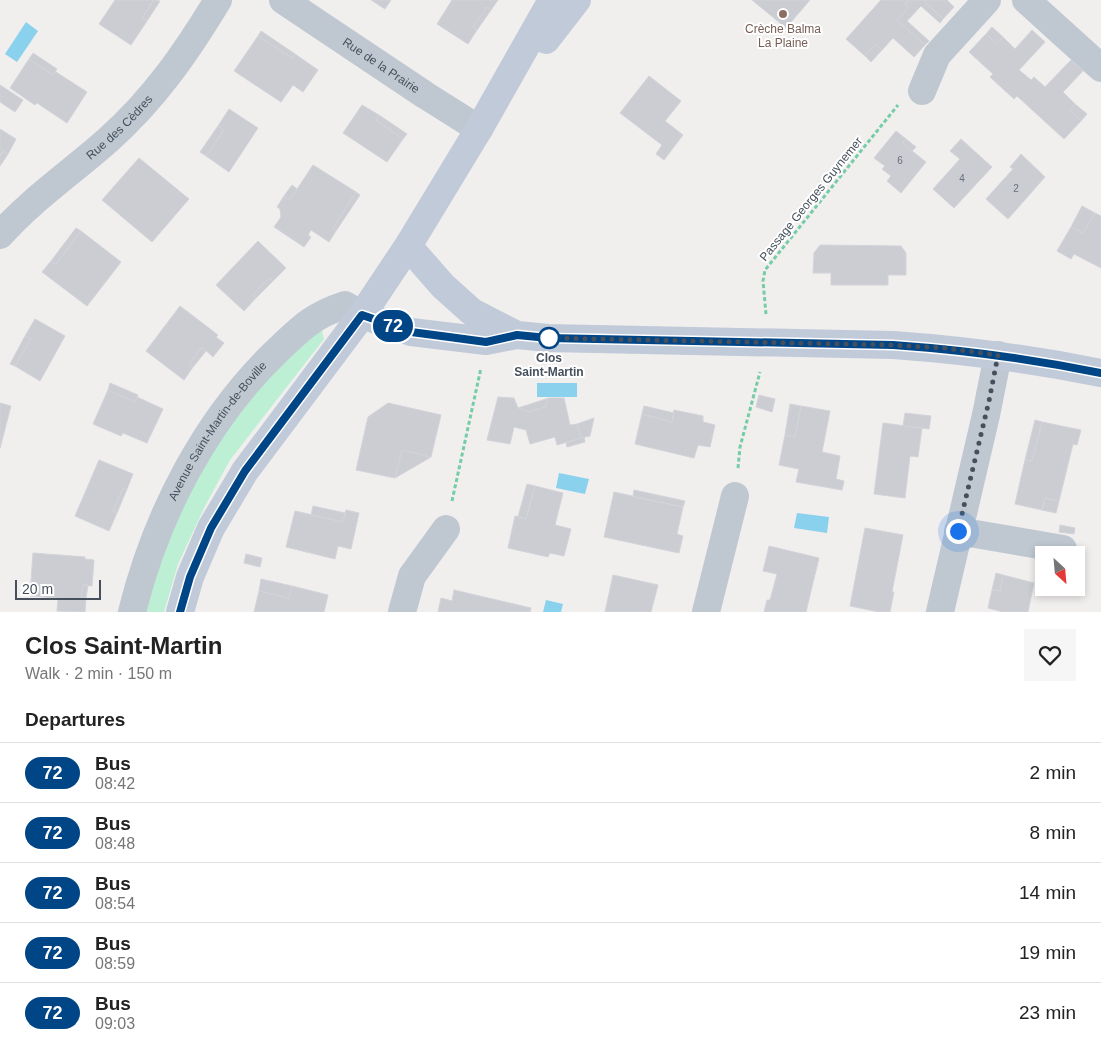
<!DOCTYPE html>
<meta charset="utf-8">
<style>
body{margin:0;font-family:Helvetica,sans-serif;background:#f6f6f6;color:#222;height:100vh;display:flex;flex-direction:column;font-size:19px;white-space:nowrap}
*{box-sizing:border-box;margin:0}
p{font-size:16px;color:#767676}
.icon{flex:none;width:28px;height:28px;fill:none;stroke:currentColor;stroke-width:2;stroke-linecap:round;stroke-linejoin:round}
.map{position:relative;height:612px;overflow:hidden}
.sheet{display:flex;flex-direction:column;background:#fff;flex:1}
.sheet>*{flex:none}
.badge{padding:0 10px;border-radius:16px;font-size:18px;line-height:32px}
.needle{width:32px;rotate:154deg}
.buttons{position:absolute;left:1035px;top:546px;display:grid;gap:10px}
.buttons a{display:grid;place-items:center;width:50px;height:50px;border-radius:0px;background:#fff;box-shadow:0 2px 8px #0003;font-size:25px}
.scale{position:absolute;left:15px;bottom:12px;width:86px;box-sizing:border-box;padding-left:5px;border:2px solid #46505c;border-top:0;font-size:14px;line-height:18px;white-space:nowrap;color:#46505c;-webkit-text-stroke:4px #fff;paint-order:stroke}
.you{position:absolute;width:25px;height:25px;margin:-12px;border:4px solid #fff;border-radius:50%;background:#1a73e8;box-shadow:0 0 0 8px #1a73e833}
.map>.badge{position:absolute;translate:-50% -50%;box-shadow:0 0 0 2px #fff}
h2{padding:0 25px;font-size:19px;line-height:45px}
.round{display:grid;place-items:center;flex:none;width:52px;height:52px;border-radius:0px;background:#f6f6f6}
.overview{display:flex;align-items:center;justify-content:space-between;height:85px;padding:0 25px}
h1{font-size:24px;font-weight:800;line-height:38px}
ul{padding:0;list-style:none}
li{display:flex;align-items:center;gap:15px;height:60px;padding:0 25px;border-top:1px solid #e0e0e0}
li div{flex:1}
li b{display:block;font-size:19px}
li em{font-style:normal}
li .badge{min-width:55px;font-weight:700;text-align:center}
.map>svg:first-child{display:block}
.green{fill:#bcefd3}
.water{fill:#89d1ec}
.building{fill:#cbcdd3;stroke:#d2d4da}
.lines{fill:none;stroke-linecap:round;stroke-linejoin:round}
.path{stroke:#74cda7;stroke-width:3;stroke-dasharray:4 2.5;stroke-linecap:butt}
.street{stroke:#bfc8d1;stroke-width:28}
.secondary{stroke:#c1cad8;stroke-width:28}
.line-casing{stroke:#fff;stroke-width:11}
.line{stroke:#004687;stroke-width:8}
.walk{stroke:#46505c;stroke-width:5;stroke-dasharray:0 9}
.education-dot{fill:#8d6e63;stroke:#fff;stroke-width:2}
.stop-dot{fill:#fff;stroke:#004687;stroke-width:2.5}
.labels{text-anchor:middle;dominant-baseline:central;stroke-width:4;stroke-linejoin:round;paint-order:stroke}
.number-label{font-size:10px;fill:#676f7a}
.education-label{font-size:12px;fill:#785e54;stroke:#fff}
.street-label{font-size:12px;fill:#46505c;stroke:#fff}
.stop-label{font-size:12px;font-weight:bold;fill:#46505c;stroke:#fff}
</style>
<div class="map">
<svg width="1101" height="612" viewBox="0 0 1101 612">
<rect width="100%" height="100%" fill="#f1eeee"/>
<path class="green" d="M 312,326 L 322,331 L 324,339 L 230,460 L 204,508 L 178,564 L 164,612 L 145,612 L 166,542 L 186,496 L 217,444 L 272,367 Z"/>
<path class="water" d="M 26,22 L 38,31 L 17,62 L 5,54 Z
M 537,383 L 577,383 L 577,397 L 537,397 Z
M 559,473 L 589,479 L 585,494 L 556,488 Z
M 797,513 L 829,517 L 827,533 L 794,528 Z
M 546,600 L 563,604 L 561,612 L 543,612 Z"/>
<path class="building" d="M 115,0 L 154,0 L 142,18 L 147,21 L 131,45 L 99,24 Z
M 154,0 L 160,1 L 147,21 L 142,18 Z
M 371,0 L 391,0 L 385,9 Z
M 452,0 L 498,0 L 491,10 L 487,7 L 473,27 L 477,30 L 468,44 L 437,24 Z
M 752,0 L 810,0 L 786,28 Z
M 881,0 L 909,0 L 905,5 L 908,8 L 897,20 L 925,45 L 914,57 L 893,38 L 882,50 L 875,44 L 865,56 L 846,39 Z
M 909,0 L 923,0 L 943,19 L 940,23 L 921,6 L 907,21 L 929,41 L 925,45 L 897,20 L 908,8 L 905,5 Z
M 923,0 L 947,0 L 954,7 L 943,19 Z
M 487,7 L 491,10 L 477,30 L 473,27 Z
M 992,27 L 1003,37 L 997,44 L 986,34 Z
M 1032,30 L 1045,42 L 1019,70 L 1031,80 L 1034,77 L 1045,87 L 1071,60 L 1083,71 L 1063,92 L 1075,104 L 1070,110 L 1081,121 L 1064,139 L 1017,96 L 1014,99 L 990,77 L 993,74 L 969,52 L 986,34 L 997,44 L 1003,37 L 1015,49 Z
M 261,31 L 295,54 L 292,58 L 258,36 Z
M 258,36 L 292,58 L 295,54 L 318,70 L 303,92 L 293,85 L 281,102 L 234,71 Z
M 875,44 L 882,50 L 871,62 L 865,56 Z
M 33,53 L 57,69 L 53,75 L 29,59 Z
M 29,59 L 53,75 L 56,72 L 87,92 L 67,123 L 37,103 L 35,105 L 10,88 Z
M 649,76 L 681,101 L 665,121 L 683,135 L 664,160 L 656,154 L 662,145 L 620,113 Z
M 0,85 L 23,100 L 15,112 L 0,102 Z
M 1075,104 L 1087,114 L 1081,121 L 1070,110 Z
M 362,105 L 379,115 L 376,120 L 403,139 L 387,162 L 343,133 Z
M 229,109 L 258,128 L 229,172 L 206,156 L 224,130 L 218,126 Z
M 379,115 L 407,134 L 403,139 L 376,120 Z
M 218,126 L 224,130 L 206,156 L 200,152 Z
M 0,129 L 16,139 L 8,154 L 3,151 L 0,156 Z
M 896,131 L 906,139 L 902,143 L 926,162 L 901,193 L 887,181 L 891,176 L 882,169 L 885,166 L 874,158 Z
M 906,139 L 916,147 L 912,151 L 902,143 Z
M 961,139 L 992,167 L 954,208 L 933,189 L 960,159 L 950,151 Z
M 3,151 L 8,154 L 0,166 L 0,156 Z
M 1021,154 L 1045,177 L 1008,219 L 986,199 L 1013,169 L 1010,167 Z
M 139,158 L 189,199 L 152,242 L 102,200 Z
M 313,165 L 356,192 L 333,228 L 336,231 L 329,242 L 311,230 L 308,235 L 311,237 L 304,247 L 274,227 L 281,217 L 280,209 L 277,207 L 284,196 L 290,200 Z
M 292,185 L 297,189 L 290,200 L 284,196 Z
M 356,192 L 360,195 L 336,231 L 333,228 Z
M 1082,206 L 1095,213 L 1083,233 L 1071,227 Z
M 1095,213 L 1101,216 L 1101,268 L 1074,254 L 1071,259 L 1057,251 L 1071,227 L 1083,233 Z
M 76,228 L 81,231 L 56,264 L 51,261 Z
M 81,231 L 121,262 L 87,306 L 42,272 L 51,261 L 56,264 Z
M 258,241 L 286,268 L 273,281 L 269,278 L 253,295 L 256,298 L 244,311 L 216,285 Z
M 820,245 L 901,246 L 906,253 L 906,275 L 888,275 L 888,285 L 831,285 L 831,273 L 813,273 L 814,253 Z
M 269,278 L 273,281 L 256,298 L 253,295 Z
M 180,306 L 218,335 L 216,337 L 224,343 L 213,357 L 202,347 L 189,364 L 193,367 L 184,380 L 146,351 Z
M 35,319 L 65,336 L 40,381 L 15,366 L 31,339 L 25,336 Z
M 25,336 L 31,339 L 15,366 L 10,364 Z
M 202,347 L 206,351 L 193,367 L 189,364 Z
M 110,383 L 138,395 L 135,402 L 108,390 Z
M 108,390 L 135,402 L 137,397 L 163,409 L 147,443 L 123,433 L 121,436 L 93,424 Z
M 759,395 L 775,399 L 772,412 L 756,407 Z
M 498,397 L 514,398 L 518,408 L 529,412 L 545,407 L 549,398 L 564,398 L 570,425 L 577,424 L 581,438 L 557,445 L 555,437 L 530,444 L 526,430 L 514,427 L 510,444 L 487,440 Z
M 549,398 L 545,407 L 529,412 L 518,408 Z
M 0,403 L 11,406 L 0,448 Z
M 388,403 L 441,415 L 431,457 L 402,450 L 395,478 L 356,470 L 368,417 Z
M 790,404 L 801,406 L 795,437 L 785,435 Z
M 644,406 L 674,413 L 672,422 L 642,414 Z
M 801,406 L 830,411 L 822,452 L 840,456 L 836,479 L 844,481 L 842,490 L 796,482 L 799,469 L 779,465 L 785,435 L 795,437 Z
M 674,410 L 703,416 L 703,422 L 715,425 L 710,447 L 698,445 L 694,458 L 635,444 L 642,414 L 672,422 Z
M 905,413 L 931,416 L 929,429 L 903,426 Z
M 594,418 L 590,436 L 581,438 L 577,424 Z
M 1035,420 L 1042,422 L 1032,461 L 1025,460 Z
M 1042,422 L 1081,430 L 1077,445 L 1073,444 L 1059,501 L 1045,498 L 1042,510 L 1015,504 L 1025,460 L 1032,461 Z
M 883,423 L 922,428 L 918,457 L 910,456 L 905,498 L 874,494 Z
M 584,437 L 585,442 L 567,447 L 566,443 Z
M 402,450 L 431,457 L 395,478 Z
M 99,460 L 133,474 L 127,489 L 123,488 L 113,511 L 117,513 L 109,531 L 75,516 Z
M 527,484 L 535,486 L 526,519 L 518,517 Z
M 535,486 L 563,493 L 555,525 L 571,529 L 564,556 L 550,553 L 548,557 L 508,548 L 515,516 L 526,519 Z
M 123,488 L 127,489 L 117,513 L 113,511 Z
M 634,490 L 685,501 L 683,507 L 633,497 Z
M 614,492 L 683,507 L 677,534 L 683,536 L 679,553 L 604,537 Z
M 1045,498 L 1059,501 L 1056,513 L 1042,510 Z
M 313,506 L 345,513 L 343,522 L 311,515 Z
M 346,510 L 359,513 L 351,549 L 338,546 L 335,559 L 286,547 L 295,511 L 343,522 Z
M 1060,525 L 1075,528 L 1074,534 L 1059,532 Z
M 865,528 L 903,535 L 892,592 L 894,592 L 890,612 L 879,612 L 850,606 Z
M 769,546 L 819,558 L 806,612 L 764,612 L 767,600 L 770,600 L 777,574 L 763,571 Z
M 33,553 L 85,557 L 85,559 L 94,560 L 92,586 L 83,585 L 81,598 L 86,598 L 85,612 L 57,611 L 58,598 L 30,596 Z
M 246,554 L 262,558 L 260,567 L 244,563 Z
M 996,573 L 1003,575 L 1000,591 L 992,590 Z
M 613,575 L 658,585 L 651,612 L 605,612 Z
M 1003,575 L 1034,583 L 1028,612 L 1003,612 L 988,608 L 992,590 L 1000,591 Z
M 261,579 L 292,586 L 289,598 L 259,591 Z
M 83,585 L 88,585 L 86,598 L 81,598 Z
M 292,586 L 328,595 L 324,612 L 254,612 L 259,591 L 289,598 Z
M 454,590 L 531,608 L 530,612 L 438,612 L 441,598 L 452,601 Z"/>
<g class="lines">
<path class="path" d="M 766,314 L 763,281 L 765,270 L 898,105
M 738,468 L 740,447 L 760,372
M 452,501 L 481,368"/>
<g class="street">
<path id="s1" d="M 283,0 L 425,95 L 479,129"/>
<path d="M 1026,0 L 1101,68"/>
<path d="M 922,91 L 937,55 L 987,0"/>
<path id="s2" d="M 0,235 C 32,199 72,172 108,140 C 154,99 186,53 218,0"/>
<path d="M 958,531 L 1063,549"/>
<path id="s3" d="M 132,612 C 156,515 206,418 279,349 C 302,327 314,315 345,305 L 362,315"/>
<path d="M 402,612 L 412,576 L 446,529"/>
<path d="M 706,612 L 735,496"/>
<path d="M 940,612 L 986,415 L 998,355"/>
</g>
<path class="secondary" d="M 546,40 L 577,0
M 408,246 L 443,286 L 472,312 L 517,335
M 362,315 L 411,332 L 486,341 L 517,335 L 548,338 L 893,345 C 963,350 1032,359 1101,373
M 180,612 L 190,577 L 211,528 L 245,471 L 362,315 L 408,246 L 479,129 L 552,0"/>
</g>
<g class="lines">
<defs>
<path id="line" d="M 180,612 L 190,577 L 211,528 L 245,471 L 362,315 L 411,332 L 449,337 L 486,342 L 517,335 L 548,338 L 893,345 C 964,350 1032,359 1101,373"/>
</defs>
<use href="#line" class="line-casing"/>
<use href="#line" class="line"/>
<path class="walk" d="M 549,338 L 893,345 L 944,348 L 998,355 L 989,401 L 958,531"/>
</g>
<circle class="education-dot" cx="783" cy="14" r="5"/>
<circle class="stop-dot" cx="549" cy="338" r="10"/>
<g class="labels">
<g class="number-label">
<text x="900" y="160">6</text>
<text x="962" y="178">4</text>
<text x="1016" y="188">2</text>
</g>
<g class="education-label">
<text x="783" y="29">Crèche Balma<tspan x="783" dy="14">La Plaine</tspan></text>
</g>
<g class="street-label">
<text stroke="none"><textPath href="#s1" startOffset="118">Rue de la Prairie</textPath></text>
<text stroke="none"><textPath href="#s2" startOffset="161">Rue des Cèdres</textPath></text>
<text transform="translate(811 199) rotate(-51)">Passage Georges Guynemer</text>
<text stroke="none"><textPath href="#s3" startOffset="202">Avenue Saint-Martin-de-Boville</textPath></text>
</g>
<g class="stop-label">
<text x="549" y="358">Clos<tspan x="549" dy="14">Saint-Martin</tspan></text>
</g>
</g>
</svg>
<div class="buttons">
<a><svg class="needle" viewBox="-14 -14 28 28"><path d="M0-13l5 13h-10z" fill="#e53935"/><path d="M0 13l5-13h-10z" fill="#767676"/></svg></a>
</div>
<div class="scale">20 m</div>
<div class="you" style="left:958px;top:531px"></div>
<b class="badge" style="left:393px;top:326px;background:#004687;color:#fff">72</b>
</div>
<section class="sheet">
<div class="overview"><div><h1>Clos Saint-Martin</h1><p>Walk · 2 min · 150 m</p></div><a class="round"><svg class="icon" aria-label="heart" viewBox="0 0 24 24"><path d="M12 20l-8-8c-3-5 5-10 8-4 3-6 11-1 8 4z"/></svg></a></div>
<h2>Departures</h2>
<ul>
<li><span class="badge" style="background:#004687;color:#fff">72</span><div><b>Bus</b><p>08:42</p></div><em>2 min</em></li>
<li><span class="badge" style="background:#004687;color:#fff">72</span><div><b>Bus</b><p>08:48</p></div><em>8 min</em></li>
<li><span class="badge" style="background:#004687;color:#fff">72</span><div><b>Bus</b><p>08:54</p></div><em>14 min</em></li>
<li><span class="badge" style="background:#004687;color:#fff">72</span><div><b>Bus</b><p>08:59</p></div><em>19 min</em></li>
<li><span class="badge" style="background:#004687;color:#fff">72</span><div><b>Bus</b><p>09:03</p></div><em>23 min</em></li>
</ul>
</section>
